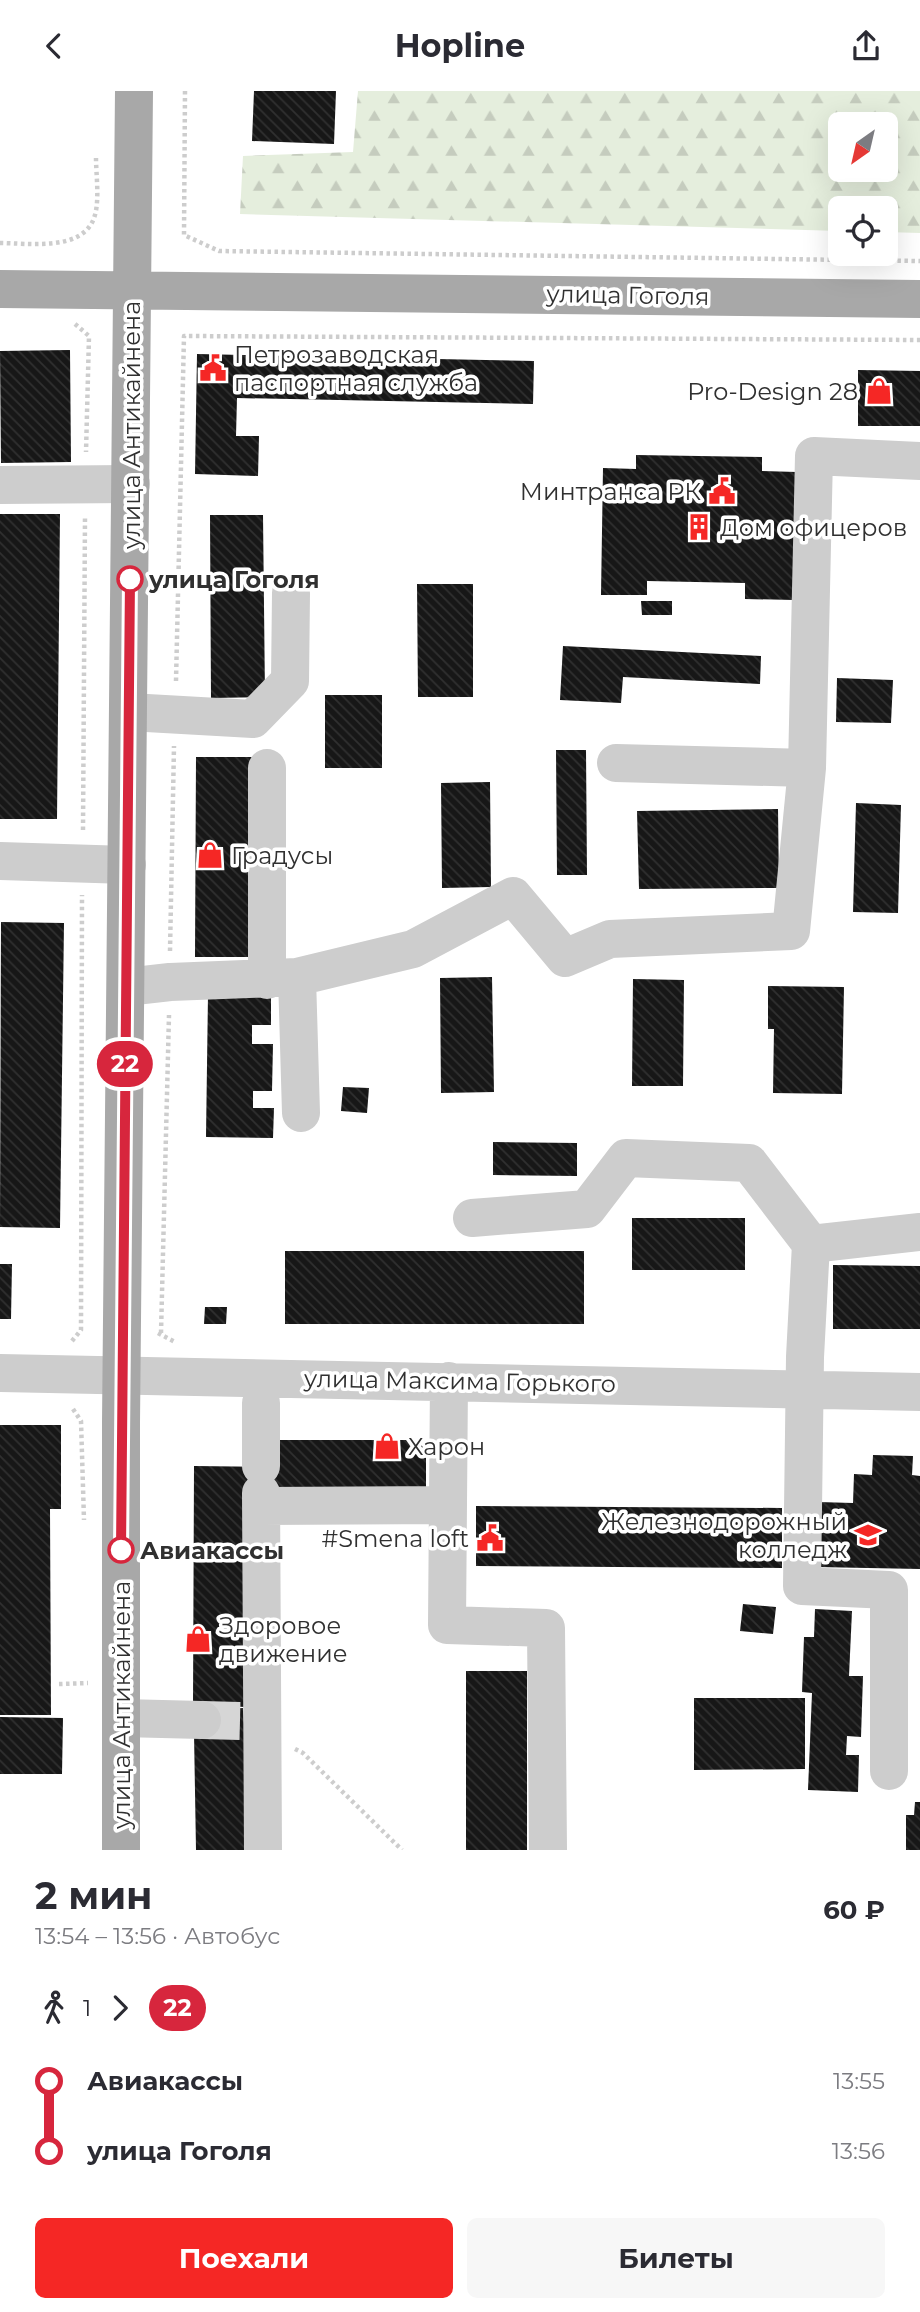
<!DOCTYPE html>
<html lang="ru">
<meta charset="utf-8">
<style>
body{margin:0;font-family:Montserrat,sans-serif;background:#f7f7f7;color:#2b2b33;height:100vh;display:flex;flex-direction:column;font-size:26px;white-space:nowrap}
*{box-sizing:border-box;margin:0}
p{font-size:23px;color:#7c7c81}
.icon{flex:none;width:38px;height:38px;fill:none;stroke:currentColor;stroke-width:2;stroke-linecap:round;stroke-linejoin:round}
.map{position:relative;height:1759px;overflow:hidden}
.details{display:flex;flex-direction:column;background:#fff;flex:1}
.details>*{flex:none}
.badge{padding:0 14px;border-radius:23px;font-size:24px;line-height:46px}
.needle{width:46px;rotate:214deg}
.buttons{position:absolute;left:828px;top:21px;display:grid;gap:14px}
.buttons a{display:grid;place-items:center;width:70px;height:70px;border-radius:10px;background:#fff;box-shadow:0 7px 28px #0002;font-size:35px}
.map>.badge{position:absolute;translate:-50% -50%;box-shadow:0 0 0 4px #fff}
.legs{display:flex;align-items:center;gap:10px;height:77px;padding:0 35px;font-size:23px}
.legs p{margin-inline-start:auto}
.headline{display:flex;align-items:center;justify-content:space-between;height:119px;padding:0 35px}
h1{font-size:38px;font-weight:700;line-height:52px}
.button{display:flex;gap:14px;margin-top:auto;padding:14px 35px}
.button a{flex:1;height:80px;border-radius:10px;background:#f52725;color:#fff;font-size:28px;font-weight:700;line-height:80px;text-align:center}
.button a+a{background:#f7f7f7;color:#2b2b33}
ul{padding:0 35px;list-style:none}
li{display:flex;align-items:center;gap:24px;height:70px;font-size:26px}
li i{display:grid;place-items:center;width:10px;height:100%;margin:0 9px;background:currentColor}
li i::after{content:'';width:18px;height:18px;margin:-9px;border:5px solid;border-radius:50%;background:#fff}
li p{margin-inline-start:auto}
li:first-child i{background:linear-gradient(#0000 50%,currentColor 0)}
li:last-child i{background:linear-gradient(currentColor 50%,#0000 0)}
header{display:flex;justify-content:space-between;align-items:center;height:91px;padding:0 35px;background:#fff;font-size:32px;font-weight:700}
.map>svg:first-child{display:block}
.forest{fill:url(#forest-firs);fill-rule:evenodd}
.building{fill:url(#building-back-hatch)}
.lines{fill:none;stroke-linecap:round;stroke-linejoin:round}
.minor-tunnel{stroke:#d6d6d6;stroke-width:38;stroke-dasharray:38 19;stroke-linecap:butt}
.path{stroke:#cdcdcd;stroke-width:4.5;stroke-dasharray:3.5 3.5;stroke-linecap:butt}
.minor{stroke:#cdcdcd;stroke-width:38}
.major{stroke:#a8a8a8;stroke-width:38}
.line-1-casing{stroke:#fff;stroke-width:16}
.line-1{stroke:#d7263d;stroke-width:10}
.stop-1-dot{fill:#fff;stroke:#d7263d;stroke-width:3.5}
.labels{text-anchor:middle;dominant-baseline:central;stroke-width:7;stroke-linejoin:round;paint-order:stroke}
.street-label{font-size:24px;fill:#303030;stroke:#fff}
.poi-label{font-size:24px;fill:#303030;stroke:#fff;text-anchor:start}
.stop-label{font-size:24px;font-weight:bold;fill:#303030;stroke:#fff;text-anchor:start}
</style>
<header><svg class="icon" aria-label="back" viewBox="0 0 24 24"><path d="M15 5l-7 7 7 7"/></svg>Hopline<svg class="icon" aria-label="share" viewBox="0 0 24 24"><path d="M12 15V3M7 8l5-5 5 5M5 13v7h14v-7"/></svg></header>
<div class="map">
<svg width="920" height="1759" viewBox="0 0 920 1759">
<defs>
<pattern id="forest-firs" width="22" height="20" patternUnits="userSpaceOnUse" patternTransform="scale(1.75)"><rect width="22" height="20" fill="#e5eedd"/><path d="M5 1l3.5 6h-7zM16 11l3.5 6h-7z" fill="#c5ccbe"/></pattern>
<pattern id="building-back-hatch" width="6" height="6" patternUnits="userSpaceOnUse" patternTransform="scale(1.75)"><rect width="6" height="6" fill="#171717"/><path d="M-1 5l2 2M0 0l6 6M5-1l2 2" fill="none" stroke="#303030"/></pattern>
</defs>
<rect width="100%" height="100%" fill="#fff"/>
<path class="forest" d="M 358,0 L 920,0 L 920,142 L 886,141 L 886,117 L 840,117 L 840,140 L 240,123 L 243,65 L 353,61 ZM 840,33 L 886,33 L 886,79 L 840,79 Z"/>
<path class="building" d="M 254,0 L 336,0 L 334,53 L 252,50 Z
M 70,259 L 71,371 L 1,372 L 0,260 Z
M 197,263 L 534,270 L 533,313 L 237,307 L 236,345 L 259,345 L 258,385 L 195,383 Z
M 858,279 L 920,280 L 920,335 L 858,335 Z
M 636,364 L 762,366 L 762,380 L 797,381 L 794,509 L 745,508 L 745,492 L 647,490 L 647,504 L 601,504 L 603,377 L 636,378 Z
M 0,423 L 60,423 L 57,728 L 0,728 Z
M 210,424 L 263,424 L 265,606 L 211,607 Z
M 417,493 L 473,493 L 473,606 L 418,606 Z
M 641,510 L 672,510 L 672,524 L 642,524 Z
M 563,555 L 761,565 L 760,593 L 623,586 L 621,612 L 560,609 Z
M 837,587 L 893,589 L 891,632 L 836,631 Z
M 325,604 L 382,604 L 382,677 L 325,677 Z
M 556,659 L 586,659 L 587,784 L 557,784 Z
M 196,666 L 254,666 L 253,866 L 195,866 Z
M 490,691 L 491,796 L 442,797 L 441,692 Z
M 856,712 L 901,714 L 898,822 L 853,821 Z
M 778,718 L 779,797 L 639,798 L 637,720 Z
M 1,831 L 64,832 L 60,1137 L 0,1136 Z
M 492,886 L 494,1001 L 441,1002 L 440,887 Z
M 633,888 L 684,889 L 683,995 L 632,995 Z
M 768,895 L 844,896 L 842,1003 L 773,1002 L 774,938 L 768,938 Z
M 208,903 L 271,904 L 271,934 L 252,934 L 252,953 L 273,953 L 272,1000 L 253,1000 L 253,1017 L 274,1017 L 273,1047 L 206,1046 Z
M 343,996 L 369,997 L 367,1022 L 341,1020 Z
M 493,1051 L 577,1052 L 577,1085 L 493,1084 Z
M 632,1127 L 745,1127 L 745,1179 L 632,1179 Z
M 285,1160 L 584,1160 L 584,1233 L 285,1233 Z
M 0,1173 L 12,1173 L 11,1228 L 0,1228 Z
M 833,1174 L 920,1175 L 920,1238 L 833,1238 Z
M 205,1216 L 227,1216 L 226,1233 L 204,1233 Z
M 0,1334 L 61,1334 L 61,1418 L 50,1418 L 51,1624 L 0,1624 Z
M 270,1349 L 426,1349 L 426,1402 L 250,1402 L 250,1616 L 193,1615 L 194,1375 L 270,1376 Z
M 873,1364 L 913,1365 L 912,1384 L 920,1385 L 920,1478 L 816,1476 L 818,1411 L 853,1412 L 854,1383 L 872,1384 Z
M 476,1415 L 782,1417 L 782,1477 L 476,1475 Z
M 743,1513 L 776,1516 L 773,1543 L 740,1540 Z
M 815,1518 L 852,1520 L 849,1585 L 863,1585 L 861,1646 L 847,1645 L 846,1664 L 859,1664 L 858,1701 L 808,1699 L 812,1602 L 802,1601 L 804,1546 L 814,1546 Z
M 466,1580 L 527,1580 L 527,1759 L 466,1759 Z
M 694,1607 L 805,1607 L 805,1678 L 694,1679 Z
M 243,1617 L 252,1759 L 196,1759 L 194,1642 L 202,1618 Z
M 0,1626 L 63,1627 L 62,1683 L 0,1683 Z
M 915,1711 L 920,1711 L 920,1759 L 906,1759 L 906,1724 L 914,1724 Z"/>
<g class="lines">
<path class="minor-tunnel" d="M 202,1629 L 243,1630"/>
<path class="path" d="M 185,0 L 184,144 L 219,160 L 920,170
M 0,152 C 27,152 82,161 94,127 C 100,111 96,84 96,67
M 75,233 L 89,245 L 86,361
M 176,590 L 184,245 L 920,249
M 83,739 L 85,426
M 170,860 L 174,655
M 158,1242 L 175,1251
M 161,1242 L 169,924
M 72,1250 L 81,1239 L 82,804
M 73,1318 L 81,1330 L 84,1429
M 59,1593 L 88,1592
M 295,1658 L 303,1662 L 402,1759"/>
<path class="minor" d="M 0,394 L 131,393
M 129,621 L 253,628 L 290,590 L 291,502
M 616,672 L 807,677
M 267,677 L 267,889
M 0,770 L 127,774
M 297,886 L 301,1022
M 126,896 L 170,891 L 297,886 L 413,858 L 513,805 L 565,867 L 610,848 L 791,840 L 807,677 L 814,365 L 920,370
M 472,1127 L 587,1118 L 626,1067 L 749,1072 L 811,1153 L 920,1141
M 811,1153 L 805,1266 L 802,1495 L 889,1499 L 889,1680
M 0,1282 L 920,1301
M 449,1290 L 447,1534 L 546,1537 L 548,1759
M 261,1312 L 261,1375
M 261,1402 L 263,1759
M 261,1415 L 448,1414
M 122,1627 L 202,1629"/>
<path class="major" d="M 0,198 L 920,208
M 121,1759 L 121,1331 L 134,0"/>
</g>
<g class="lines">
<defs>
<path id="line-1" d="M 121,1459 L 130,488"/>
</defs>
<use href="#line-1" class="line-1-casing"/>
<use href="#line-1" class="line-1"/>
</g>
<defs>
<symbol id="civic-bare" viewBox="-9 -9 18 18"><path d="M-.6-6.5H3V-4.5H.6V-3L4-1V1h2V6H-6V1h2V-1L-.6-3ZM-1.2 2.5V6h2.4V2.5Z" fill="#f52725" stroke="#fff" stroke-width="2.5" paint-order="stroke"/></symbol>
<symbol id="shop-bare" viewBox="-9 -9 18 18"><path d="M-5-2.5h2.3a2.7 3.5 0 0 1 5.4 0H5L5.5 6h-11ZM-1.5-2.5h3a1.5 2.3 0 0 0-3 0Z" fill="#f52725" stroke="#fff" stroke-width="2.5" paint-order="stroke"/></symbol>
<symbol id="building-bare" viewBox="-9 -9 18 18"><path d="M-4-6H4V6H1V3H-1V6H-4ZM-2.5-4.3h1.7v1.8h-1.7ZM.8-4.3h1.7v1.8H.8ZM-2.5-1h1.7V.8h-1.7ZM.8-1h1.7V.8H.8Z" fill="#f52725" stroke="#fff" stroke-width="2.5" paint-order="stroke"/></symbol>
<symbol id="university-bare" viewBox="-9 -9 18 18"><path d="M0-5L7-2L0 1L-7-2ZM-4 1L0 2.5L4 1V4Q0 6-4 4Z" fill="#f52725" stroke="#fff" stroke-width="2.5" paint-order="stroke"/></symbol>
</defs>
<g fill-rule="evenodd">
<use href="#civic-bare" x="194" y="258" width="38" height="38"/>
<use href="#shop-bare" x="860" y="281" width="38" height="38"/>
<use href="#civic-bare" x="703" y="381" width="38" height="38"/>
<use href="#building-bare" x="680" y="417" width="38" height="38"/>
<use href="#shop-bare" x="191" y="745" width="38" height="38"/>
<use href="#shop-bare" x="368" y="1336" width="38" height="38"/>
<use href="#university-bare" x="849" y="1425" width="38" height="38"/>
<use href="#civic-bare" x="471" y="1428" width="38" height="38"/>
<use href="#shop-bare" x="179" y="1529" width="38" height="38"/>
</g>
<g class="stop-1-dot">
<circle cx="130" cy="488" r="12"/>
<circle cx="121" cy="1459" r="12"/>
</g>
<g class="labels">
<g class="street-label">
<text transform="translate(628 204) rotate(1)">улица Гоголя</text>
<text transform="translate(131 334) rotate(-90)">улица Антикайнена</text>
<text transform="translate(460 1290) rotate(1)">улица Максима Горького</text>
<text transform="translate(121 1614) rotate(-90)">улица Антикайнена</text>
</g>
<g class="poi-label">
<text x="234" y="263">Петрозаводская<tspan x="234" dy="28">паспортная служба</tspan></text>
<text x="858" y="300" text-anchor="end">Pro-Design 28</text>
<text x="701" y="400" text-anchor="end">Минтранса РК</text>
<text x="720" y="436">Дом офицеров</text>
<text x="231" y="764">Градусы</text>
<text x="408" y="1355">Харон</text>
<text x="847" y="1430" text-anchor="end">Железнодорожный<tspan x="847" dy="28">колледж</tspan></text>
<text x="469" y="1447" text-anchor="end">#Smena loft</text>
<text x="219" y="1534">Здоровое<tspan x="219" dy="28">движение</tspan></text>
</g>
<g class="stop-label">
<text x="149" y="488">улица Гоголя</text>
<text x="140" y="1459">Авиакассы</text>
</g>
</g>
</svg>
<div class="buttons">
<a><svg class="needle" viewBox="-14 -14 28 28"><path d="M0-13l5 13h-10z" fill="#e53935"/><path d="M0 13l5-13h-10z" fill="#7c7c81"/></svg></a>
<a><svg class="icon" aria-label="locate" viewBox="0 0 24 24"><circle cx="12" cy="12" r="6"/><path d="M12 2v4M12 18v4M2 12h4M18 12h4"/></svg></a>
</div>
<b class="badge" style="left:125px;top:973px;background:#d7263d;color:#fff">22</b>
</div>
<section class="details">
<div class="headline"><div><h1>2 мин</h1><p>13:54 – 13:56 · Автобус</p></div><b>60 ₽</b></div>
<div class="legs"><svg class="icon" aria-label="walk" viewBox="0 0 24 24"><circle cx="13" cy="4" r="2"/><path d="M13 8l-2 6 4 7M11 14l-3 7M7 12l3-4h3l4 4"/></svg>1<svg class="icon" aria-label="forward" viewBox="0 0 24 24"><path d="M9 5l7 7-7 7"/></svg><b class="badge" style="background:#d7263d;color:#fff">22</b></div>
<ul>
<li><i style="color:#d7263d"></i><b>Авиакассы</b><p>13:55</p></li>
<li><i style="color:#d7263d"></i><b>улица Гоголя</b><p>13:56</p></li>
</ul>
<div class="button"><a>Поехали</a><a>Билеты</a></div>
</section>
